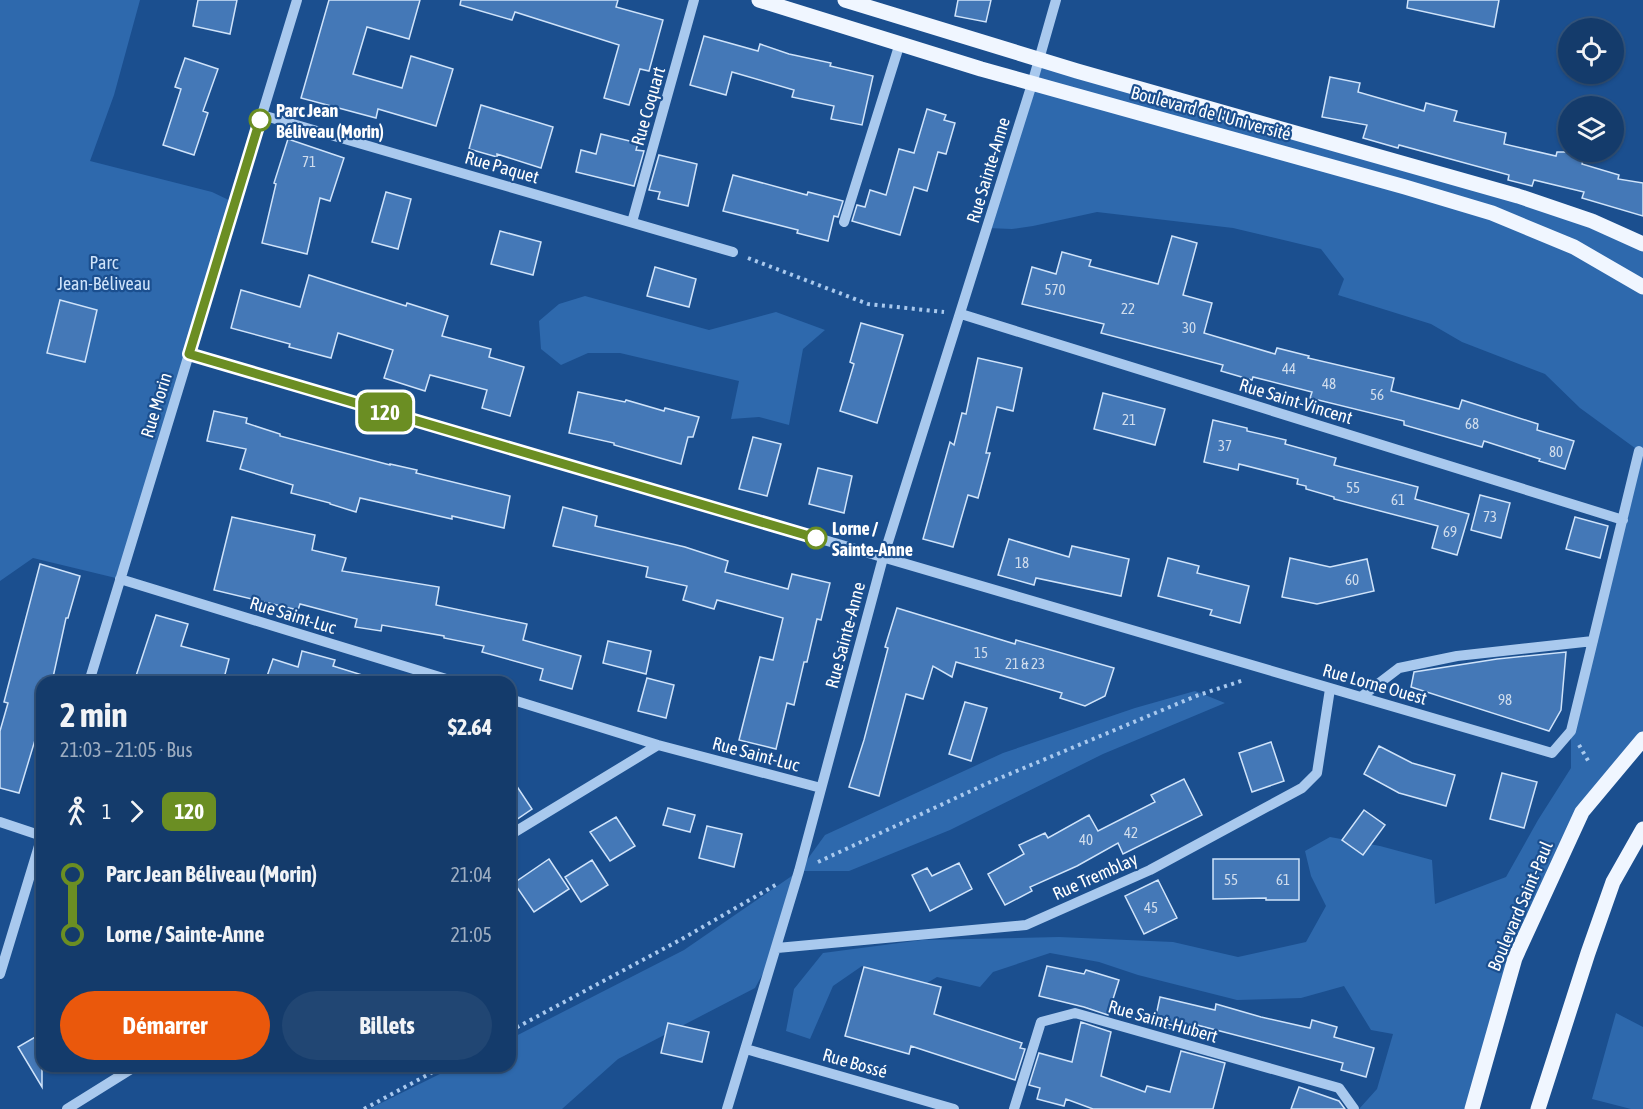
<!DOCTYPE html>
<html lang="fr">
<meta charset="utf-8">
<style>
body{margin:0;font-family:"Asap Condensed",sans-serif;background:#214673;color:#f1f3f6;height:100vh;display:flex;flex-direction:column;font-size:22px;white-space:nowrap}
*{box-sizing:border-box;margin:0}
p{font-size:20px;color:#9dadc1}
.icon{flex:none;width:33px;height:33px;fill:none;stroke:currentColor;stroke-width:2;stroke-linecap:round;stroke-linejoin:round}
.map{position:relative;flex:1;overflow:hidden}
.details{position:absolute;left:36px;top:676px;width:480px;height:396px;display:flex;flex-direction:column;background:#143b6b;border-radius:18px;box-shadow:0 2px 4px #0004,0 0 0 2px #33557e}
.details>*{flex:none}
.badge{padding:0 12px;border-radius:9px;font-size:21px;line-height:39px}
.fabs{position:absolute;left:1558px;top:18px;display:grid;gap:12px}
.fabs a{display:grid;place-items:center;width:66px;height:66px;border-radius:50%;background:#143b6b;box-shadow:0 2px 4px #0004,0 0 0 2px #33557e;font-size:30px}
.map>.badge{position:absolute;translate:-50% -50%;box-shadow:0 0 0 3px #fff}
.legs{display:flex;align-items:center;gap:9px;height:66px;padding:0 24px;font-size:20px}
.legs p{margin-inline-start:auto}
.head{display:flex;align-items:center;justify-content:space-between;height:102px;padding:0 24px}
h1{font-size:33px;font-weight:700;line-height:45px}
.primary-button{display:flex;gap:12px;margin-top:auto;padding:12px 24px}
.primary-button a{flex:1;height:69px;border-radius:36px;background:#ea580c;color:#fff;font-size:24px;font-weight:700;line-height:69px;text-align:center}
.primary-button a+a{background:#214673;color:#f1f3f6}
ul{padding:0 24px;list-style:none}
li{display:flex;align-items:center;gap:21px;height:60px;font-size:22px}
li i{display:grid;place-items:center;width:9px;height:100%;margin:0 8px;background:currentColor}
li i::after{content:'';width:15px;height:15px;margin:-8px;border:4px solid;border-radius:50%;background:#143b6b}
li p{margin-inline-start:auto}
li:first-child i{background:linear-gradient(#0000 50%,currentColor 0)}
li:last-child i{background:linear-gradient(currentColor 50%,#0000 0)}
.map>svg:first-child{display:block}
.green{fill:#2e69ad}
.building{fill:#4478b7;stroke:#cfe3fa;stroke-width:1.5}
.lines{fill:none;stroke-linecap:round;stroke-linejoin:round}
.path{stroke:#a9c9ee;stroke-width:4;stroke-dasharray:3 4.5;stroke-linecap:butt}
.minor{stroke:#a9c9ee;stroke-width:10}
.major{stroke:#f0f6ff;stroke-width:15}
.line-1-casing{stroke:#fff;stroke-width:14}
.line-1{stroke:#6b8e23;stroke-width:9}
.stop-1-dot{fill:#fff;stroke:#6b8e23;stroke-width:3}
.labels{text-anchor:middle;dominant-baseline:central;stroke-width:4.5;stroke-linejoin:round;paint-order:stroke}
.number-label{font-size:15px;fill:#d0dded}
.street-label{font-size:18px;fill:#fff;stroke:#1b4f8f}
.stop-label{font-size:18px;font-weight:bold;fill:#fff;stroke:#1b4f8f;text-anchor:start}
.park-label{font-size:18px;fill:#cfe3fa;stroke:#1b4f8f}
</style>
<div class="map">
<svg width="1643" height="1109" viewBox="0 0 1643 1109">
<rect width="100%" height="100%" fill="#1b4f8f"/>
<path class="green" d="M 0,0 L 140,0 L 114,95 L 90,161 L 212,192 L 235,203 L 120,579 L 33,558 L 0,581 Z
M 1039,59 L 1518,196 L 1643,244 L 1643,739 L 1582,812 L 1515,958 L 1472,1109 L 1359,1109 L 1377,1089 L 1393,1034 L 1371,1030 L 1344,986 L 1301,998 L 1237,1000 L 1138,975 L 1099,962 L 1050,953 L 993,972 L 980,987 L 937,977 L 907,995 L 896,976 L 862,966 L 833,986 L 810,1039 L 786,1031 L 794,989 L 823,953 L 922,940 L 1059,937 L 1173,942 L 1238,957 L 1306,942 L 1326,906 L 1311,876 L 1305,851 L 1330,837 L 1380,846 L 1432,860 L 1435,904 L 1506,877 L 1538,820 L 1571,768 L 1571,731 L 1639,451 L 1580,408 L 1545,374 L 1462,342 L 1431,324 L 1338,295 L 1344,279 L 1321,249 L 1233,228 L 1097,212 L 1033,226 L 1012,229 L 987,228 Z
M 585,296 L 709,330 L 776,312 L 825,330 L 803,349 L 789,425 L 759,417 L 731,419 L 739,381 L 620,353 L 588,353 L 561,365 L 541,349 L 539,321 L 559,304 Z
M 1195,691 L 1225,703 L 1103,754 L 950,830 L 849,871 L 799,871 L 777,948 L 755,988 L 618,1059 L 562,1109 L 369,1109 L 454,1067 L 510,1066 L 510,1039 L 684,950 L 799,871 L 825,835 L 1003,753 L 1135,708 Z
M 1616,1013 L 1643,1027 L 1643,1109 L 1631,1109 L 1592,1099 Z"/>
<path class="building" d="M 198,0 L 237,0 L 230,34 L 193,26 Z
M 329,0 L 420,0 L 409,39 L 367,27 L 353,74 L 402,88 L 411,56 L 453,69 L 436,126 L 378,109 L 376,118 L 301,98 Z
M 461,0 L 618,0 L 616,7 L 663,20 L 649,71 L 640,69 L 629,105 L 604,98 L 619,45 L 515,12 L 512,20 L 460,5 Z
M 958,0 L 991,0 L 986,22 L 955,16 Z
M 1408,0 L 1499,0 L 1494,27 L 1407,8 Z
M 704,36 L 758,51 L 760,44 L 789,54 L 831,63 L 830,66 L 873,76 L 862,125 L 831,119 L 834,106 L 792,97 L 794,90 L 732,72 L 726,95 L 690,85 Z
M 185,58 L 218,69 L 203,111 L 208,113 L 194,155 L 163,145 L 181,89 L 175,87 Z
M 1330,77 L 1360,83 L 1358,92 L 1424,111 L 1426,103 L 1457,111 L 1454,121 L 1506,133 L 1504,144 L 1556,156 L 1557,152 L 1585,152 L 1582,164 L 1619,175 L 1618,179 L 1643,183 L 1643,216 L 1582,198 L 1584,192 L 1534,180 L 1532,186 L 1508,180 L 1509,175 L 1399,145 L 1398,148 L 1363,138 L 1367,125 L 1322,117 Z
M 481,105 L 553,127 L 541,168 L 497,154 L 497,157 L 469,149 Z
M 927,109 L 946,115 L 944,120 L 955,123 L 946,154 L 938,152 L 927,191 L 914,187 L 900,235 L 852,221 L 857,205 L 865,207 L 870,190 L 886,195 L 899,149 L 914,153 Z
M 601,134 L 638,143 L 636,150 L 644,151 L 634,186 L 576,172 L 581,150 L 596,154 Z
M 288,139 L 344,158 L 330,201 L 320,198 L 307,254 L 262,243 L 276,184 L 274,183 Z
M 659,155 L 697,164 L 688,206 L 658,199 L 660,192 L 649,190 Z
M 733,175 L 807,195 L 808,192 L 843,201 L 838,217 L 834,216 L 828,241 L 797,233 L 798,230 L 723,211 Z
M 386,192 L 411,199 L 398,249 L 372,242 Z
M 500,231 L 541,242 L 533,275 L 491,264 Z
M 1172,236 L 1197,243 L 1183,295 L 1212,303 L 1204,333 L 1275,354 L 1277,348 L 1309,356 L 1308,358 L 1394,378 L 1391,391 L 1459,409 L 1462,400 L 1538,424 L 1537,430 L 1574,441 L 1565,469 L 1539,461 L 1540,459 L 1484,441 L 1482,447 L 1404,425 L 1404,421 L 1310,398 L 1312,392 L 1253,377 L 1252,380 L 1221,371 L 1223,365 L 1101,333 L 1104,324 L 1022,304 L 1032,267 L 1056,274 L 1062,252 L 1091,260 L 1089,266 L 1158,284 Z
M 655,267 L 696,279 L 689,307 L 647,296 Z
M 309,275 L 406,306 L 407,303 L 448,316 L 442,336 L 491,349 L 489,357 L 524,367 L 510,416 L 482,408 L 487,390 L 430,375 L 425,391 L 384,378 L 393,350 L 338,333 L 331,358 L 289,347 L 290,344 L 231,328 L 241,290 L 300,307 Z
M 60,300 L 97,310 L 85,362 L 47,353 Z
M 861,323 L 903,335 L 877,423 L 840,411 L 854,364 L 850,362 Z
M 978,358 L 1022,368 L 1013,411 L 997,407 L 986,453 L 990,453 L 978,498 L 968,495 L 953,547 L 923,539 L 950,442 L 954,445 L 962,413 L 966,414 Z
M 578,392 L 625,402 L 626,400 L 664,411 L 665,408 L 699,417 L 693,437 L 688,437 L 681,464 L 614,445 L 614,443 L 569,433 Z
M 1103,393 L 1165,409 L 1155,445 L 1094,429 Z
M 214,411 L 247,418 L 246,423 L 280,434 L 280,436 L 390,465 L 390,464 L 417,470 L 416,473 L 510,496 L 504,528 L 452,516 L 452,519 L 360,498 L 356,512 L 330,504 L 330,503 L 291,493 L 293,485 L 240,469 L 246,449 L 207,441 Z
M 1213,420 L 1247,428 L 1247,431 L 1286,440 L 1285,444 L 1336,458 L 1334,465 L 1418,487 L 1415,499 L 1469,514 L 1457,555 L 1432,548 L 1438,526 L 1334,499 L 1334,497 L 1306,489 L 1306,486 L 1297,484 L 1298,479 L 1239,464 L 1238,470 L 1204,462 Z
M 753,437 L 781,444 L 767,496 L 739,489 Z
M 818,468 L 852,476 L 844,513 L 809,504 Z
M 1480,495 L 1510,503 L 1501,538 L 1471,530 Z
M 563,507 L 597,516 L 595,526 L 685,547 L 728,561 L 725,572 L 788,589 L 792,574 L 830,583 L 821,620 L 817,619 L 807,662 L 804,662 L 794,705 L 787,703 L 776,749 L 739,740 L 760,657 L 773,660 L 783,618 L 717,600 L 714,609 L 683,600 L 687,586 L 646,577 L 648,567 L 553,546 Z
M 232,517 L 315,535 L 312,550 L 346,558 L 342,571 L 439,587 L 436,605 L 527,624 L 523,640 L 581,656 L 572,689 L 540,680 L 543,669 L 482,652 L 484,646 L 444,638 L 444,636 L 382,625 L 381,631 L 355,627 L 357,619 L 300,604 L 298,610 L 214,590 Z
M 1575,517 L 1608,526 L 1600,558 L 1566,549 Z
M 1009,539 L 1069,557 L 1072,546 L 1129,559 L 1121,596 L 1036,578 L 1034,585 L 998,575 Z
M 1168,558 L 1199,566 L 1197,573 L 1249,586 L 1240,623 L 1210,615 L 1212,610 L 1158,596 Z
M 1290,558 L 1330,567 L 1367,559 L 1374,591 L 1317,604 L 1282,597 Z
M 40,564 L 80,576 L 68,618 L 66,618 L 52,682 L 42,682 L 42,717 L 19,793 L 0,788 L 0,731 L 8,703 L 4,702 Z
M 897,608 L 1015,644 L 1016,640 L 1114,668 L 1105,696 L 1085,706 L 1060,698 L 1062,693 L 956,662 L 952,677 L 933,666 L 923,699 L 906,694 L 879,796 L 849,787 L 864,740 L 888,648 L 885,647 Z
M 156,615 L 188,624 L 181,646 L 229,659 L 223,682 L 134,682 Z
M 608,641 L 651,651 L 646,674 L 603,663 Z
M 302,651 L 335,660 L 333,666 L 372,678 L 372,682 L 265,682 L 273,659 L 298,667 Z
M 1566,652 L 1561,710 L 1549,731 L 1411,687 L 1414,672 L 1497,659 Z
M 647,678 L 674,685 L 666,718 L 638,711 Z
M 965,702 L 987,708 L 971,761 L 949,754 Z
M 1271,742 L 1284,781 L 1252,792 L 1239,753 Z
M 1379,746 L 1412,763 L 1455,775 L 1446,806 L 1399,793 L 1364,774 Z
M 1502,773 L 1537,782 L 1524,828 L 1490,819 Z
M 510,776 L 532,809 L 510,824 Z
M 1184,779 L 1202,815 L 1123,854 L 1118,843 L 1077,866 L 1030,887 L 1032,891 L 1005,905 L 988,874 L 1024,854 L 1019,845 L 1045,833 L 1048,838 L 1089,815 L 1098,831 L 1155,802 L 1151,795 Z
M 668,808 L 695,815 L 690,832 L 663,825 Z
M 1364,810 L 1385,825 L 1363,855 L 1342,840 Z
M 616,817 L 635,846 L 610,861 L 590,832 Z
M 707,826 L 742,834 L 734,867 L 699,858 Z
M 549,859 L 569,889 L 534,912 L 514,883 Z
M 1213,859 L 1299,859 L 1299,900 L 1266,900 L 1266,898 L 1213,899 Z
M 592,860 L 608,885 L 581,902 L 565,877 Z
M 959,863 L 972,889 L 930,911 L 912,875 L 927,868 L 932,876 Z
M 1158,880 L 1177,918 L 1144,934 L 1125,896 Z
M 1047,966 L 1084,974 L 1086,970 L 1119,980 L 1108,1015 L 1084,1007 L 1039,996 Z
M 864,967 L 941,987 L 934,1014 L 1022,1043 L 1020,1048 L 1025,1049 L 1015,1080 L 911,1046 L 909,1054 L 845,1036 Z
M 1160,997 L 1215,1010 L 1216,1004 L 1261,1017 L 1310,1028 L 1312,1020 L 1337,1027 L 1334,1037 L 1374,1048 L 1366,1077 L 1341,1070 L 1343,1063 L 1193,1024 L 1191,1033 L 1154,1025 Z
M 1081,1022 L 1111,1032 L 1101,1076 L 1145,1092 L 1147,1086 L 1170,1092 L 1181,1051 L 1225,1063 L 1213,1109 L 1093,1109 L 1066,1099 L 1064,1106 L 1037,1099 L 1040,1088 L 1029,1085 L 1039,1053 L 1072,1062 Z
M 668,1023 L 709,1032 L 702,1062 L 661,1053 Z
M 42,1033 L 42,1087 L 18,1047 Z
M 1299,1087 L 1339,1101 L 1345,1109 L 1291,1109 Z"/>
<g class="lines">
<path class="path" d="M 748,258 L 868,304 L 944,312
M 1579,745 L 1590,764
M 818,862 L 988,783 L 1196,696 L 1244,680
M 510,1031 L 680,940 L 777,884
M 364,1109 L 444,1066"/>
<path class="minor" d="M 262,115 L 733,252
M 632,222 L 694,0
M 844,222 L 900,43
M 961,314 L 1623,520
M 189,354 L 1552,753 L 1571,731 L 1639,451
M 120,579 L 456,682
M 89,682 L 297,0
M 1361,697 L 1399,668 L 1457,656 L 1593,641
M 510,699 L 658,745 L 821,788
M 0,822 L 42,836
M 510,835 L 658,745
M 777,948 L 1026,925 L 1150,870 L 1302,788 L 1317,773 L 1330,689
M 0,974 L 42,836
M 746,1049 L 954,1109
M 67,1109 L 136,1066
M 727,1109 L 799,871 L 883,558 L 1032,84 L 1056,0
M 1014,1109 L 1041,1022 L 1075,1013 L 1339,1088 L 1354,1109"/>
<path class="major" d="M 759,0 L 981,69 L 1405,187 L 1492,213 L 1574,247 L 1643,287
M 845,0 L 1077,71 L 1518,196 L 1592,221 L 1643,244
M 1472,1109 L 1515,958 L 1582,812 L 1643,739
M 1538,1109 L 1588,953 L 1613,882 L 1643,829"/>
</g>
<g class="lines">
<defs>
<path id="line-1" d="M 260,120 L 189,354 L 816,538"/>
</defs>
<use href="#line-1" class="line-1-casing"/>
<use href="#line-1" class="line-1"/>
</g>
<g class="stop-1-dot">
<circle cx="260" cy="120" r="10"/>
<circle cx="816" cy="538" r="10"/>
</g>
<g class="labels">
<g class="number-label">
<text x="309" y="161">71</text>
<text x="1055" y="289">570</text>
<text x="1128" y="308">22</text>
<text x="1189" y="327">30</text>
<text x="1289" y="368">44</text>
<text x="1329" y="383">48</text>
<text x="1377" y="394">56</text>
<text x="1129" y="419">21</text>
<text x="1472" y="423">68</text>
<text x="1225" y="445">37</text>
<text x="1556" y="451">80</text>
<text x="1353" y="487">55</text>
<text x="1398" y="499">61</text>
<text x="1490" y="516">73</text>
<text x="1450" y="531">69</text>
<text x="1022" y="562">18</text>
<text x="1352" y="579">60</text>
<text x="981" y="652">15</text>
<text x="1025" y="663">21 &amp; 23</text>
<text x="1505" y="699">98</text>
<text x="1131" y="832">42</text>
<text x="1086" y="839">40</text>
<text x="1231" y="879">55</text>
<text x="1283" y="879">61</text>
<text x="1151" y="907">45</text>
</g>
<g class="street-label">
<text transform="translate(648 106) rotate(-74)">Rue Coquart</text>
<text transform="translate(1211 113) rotate(15)">Boulevard de l'Université</text>
<text transform="translate(502 167) rotate(16)">Rue Paquet</text>
<text transform="translate(988 170) rotate(-73)">Rue Sainte-Anne</text>
<text transform="translate(1296 401) rotate(17)">Rue Saint-Vincent</text>
<text transform="translate(156 405) rotate(-73)">Rue Morin</text>
<text transform="translate(293 615) rotate(17)">Rue Saint-Luc</text>
<text transform="translate(845 635) rotate(-75)">Rue Sainte-Anne</text>
<text transform="translate(1375 684) rotate(16)">Rue Lorne Ouest</text>
<text transform="translate(756 754) rotate(15)">Rue Saint-Luc</text>
<text transform="translate(1095 876) rotate(-24)">Rue Tremblay</text>
<text transform="translate(1520 906) rotate(-67)">Boulevard Saint-Paul</text>
<text transform="translate(1163 1021) rotate(16)">Rue Saint-Hubert</text>
<text transform="translate(855 1063) rotate(16)">Rue Bossé</text>
</g>
<g class="stop-label">
<text x="276" y="110">Parc Jean<tspan x="276" dy="21">Béliveau (Morin)</tspan></text>
<text x="832" y="528">Lorne /<tspan x="832" dy="21">Sainte-Anne</tspan></text>
</g>
<g class="park-label">
<text x="104" y="262">Parc<tspan x="104" dy="21">Jean-Béliveau</tspan></text>
</g>
</g>
</svg>
<div class="fabs">
<a><svg class="icon" aria-label="locate" viewBox="0 0 24 24"><circle cx="12" cy="12" r="6"/><path d="M12 2v4M12 18v4M2 12h4M18 12h4"/></svg></a>
<a><svg class="icon" aria-label="layers" viewBox="0 0 24 24"><path d="M12 4l9 5-9 5-9-5zM3 14l9 5 9-5"/></svg></a>
</div>
<b class="badge" style="left:385px;top:412px;background:#6b8e23;color:#fff">120</b>
<section class="details">
<div class="head"><div><h1>2 min</h1><p>21:03 – 21:05 · Bus</p></div><b>$2.64</b></div>
<div class="legs"><svg class="icon" aria-label="walk" viewBox="0 0 24 24"><circle cx="13" cy="4" r="2"/><path d="M13 8l-2 6 4 7M11 14l-3 7M7 12l3-4h3l4 4"/></svg>1<svg class="icon" aria-label="forward" viewBox="0 0 24 24"><path d="M9 5l7 7-7 7"/></svg><b class="badge" style="background:#6b8e23;color:#fff">120</b></div>
<ul>
<li><i style="color:#6b8e23"></i><b>Parc Jean Béliveau (Morin)</b><p>21:04</p></li>
<li><i style="color:#6b8e23"></i><b>Lorne / Sainte-Anne</b><p>21:05</p></li>
</ul>
<div class="primary-button"><a>Démarrer</a><a>Billets</a></div>
</section>
</div>
